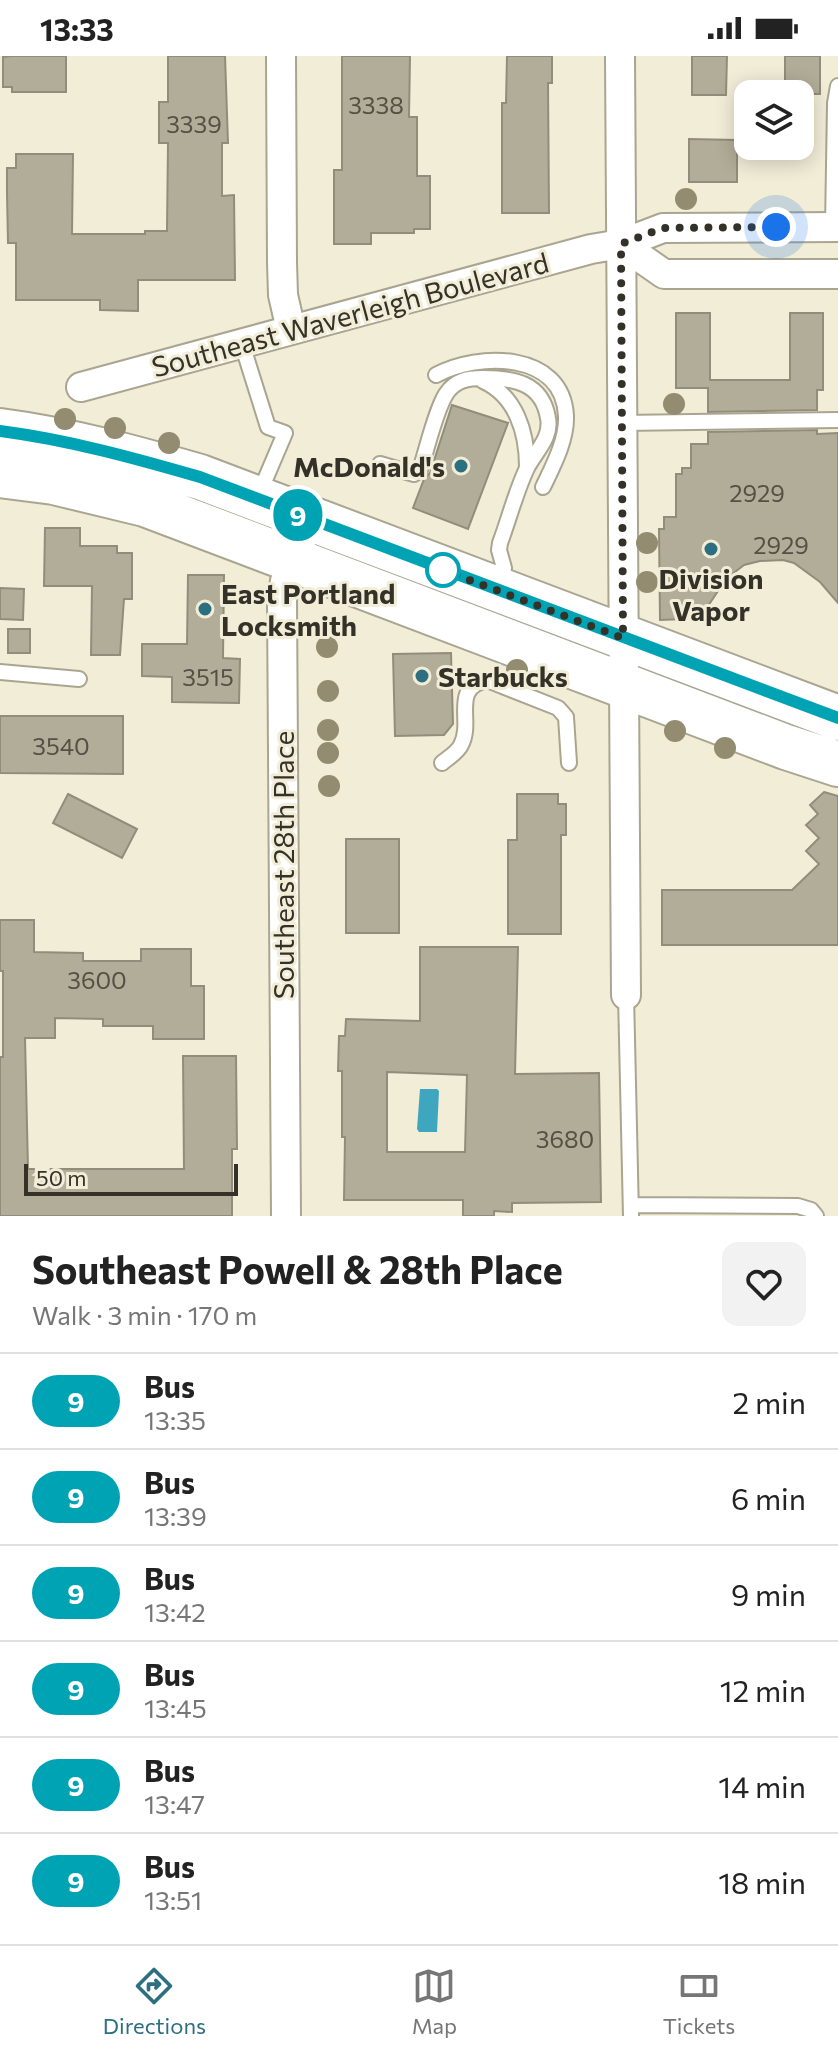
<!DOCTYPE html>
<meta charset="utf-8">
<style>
body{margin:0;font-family:Commissioner,sans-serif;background:#f2f2f2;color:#222;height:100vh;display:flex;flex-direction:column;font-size:30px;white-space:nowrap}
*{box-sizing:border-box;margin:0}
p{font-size:26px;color:#767676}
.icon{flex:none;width:44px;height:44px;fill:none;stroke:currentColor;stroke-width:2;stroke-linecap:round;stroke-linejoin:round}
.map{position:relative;height:1160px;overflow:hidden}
.drawer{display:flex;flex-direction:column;background:#fff;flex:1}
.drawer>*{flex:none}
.badge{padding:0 16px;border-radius:26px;font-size:28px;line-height:52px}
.buttons{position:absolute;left:734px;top:24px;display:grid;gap:16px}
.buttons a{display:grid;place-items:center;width:80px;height:80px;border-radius:16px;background:#fff;box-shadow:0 4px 20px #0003;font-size:40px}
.scale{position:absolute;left:24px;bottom:20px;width:214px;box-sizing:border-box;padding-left:8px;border:4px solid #343129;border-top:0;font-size:22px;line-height:28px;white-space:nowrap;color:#343129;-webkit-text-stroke:6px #f2edd7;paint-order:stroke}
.you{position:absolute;width:40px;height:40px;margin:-20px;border:6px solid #fff;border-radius:50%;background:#1a73e8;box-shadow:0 0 0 12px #1a73e833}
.map>.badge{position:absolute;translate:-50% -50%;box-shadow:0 0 0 4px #fff}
.round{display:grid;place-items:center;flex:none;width:84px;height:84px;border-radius:16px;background:#f2f2f2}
.summary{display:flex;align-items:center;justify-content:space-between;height:136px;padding:0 32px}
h1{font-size:38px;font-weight:700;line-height:60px}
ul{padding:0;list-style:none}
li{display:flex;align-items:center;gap:24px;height:96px;padding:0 32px;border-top:2px solid #e0e0e0}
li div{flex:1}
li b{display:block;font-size:30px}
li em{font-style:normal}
li .badge{min-width:88px;font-weight:700;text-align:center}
.status{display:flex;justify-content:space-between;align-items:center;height:56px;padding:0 40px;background:#fff;direction:ltr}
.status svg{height:22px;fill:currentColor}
.menu{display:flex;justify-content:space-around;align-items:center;height:112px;border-top:2px solid #e0e0e0;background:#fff;font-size:22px;color:#767676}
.menu a{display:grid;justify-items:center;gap:4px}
.menu .selected{color:#2b6f80}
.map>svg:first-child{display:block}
.water{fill:#3ea6bf}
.building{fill:#b2ad98;stroke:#928d7a;stroke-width:2;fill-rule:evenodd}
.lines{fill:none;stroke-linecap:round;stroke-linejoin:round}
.lane-casing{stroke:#aaa591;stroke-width:18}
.street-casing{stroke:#aaa591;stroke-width:32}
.primary-casing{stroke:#aaa591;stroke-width:48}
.lane{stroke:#fff;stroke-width:14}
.street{stroke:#fff;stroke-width:28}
.primary{stroke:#fff;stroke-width:44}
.tree{fill:#938c70}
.line-casing{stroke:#fff;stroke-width:18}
.line{stroke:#00a3b4;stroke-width:12}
.walk{stroke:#343129;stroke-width:8;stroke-dasharray:0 14.4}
.poi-dot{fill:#2b6f80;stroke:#f2edd7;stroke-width:3}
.stop-dot{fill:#fff;stroke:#00a3b4;stroke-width:4}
.labels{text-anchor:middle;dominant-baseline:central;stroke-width:6;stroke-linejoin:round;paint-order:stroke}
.number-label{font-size:24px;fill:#545045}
.street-label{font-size:28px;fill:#343129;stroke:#f2edd7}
.poi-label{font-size:28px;font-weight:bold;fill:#343129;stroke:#f2edd7;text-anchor:start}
</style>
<div class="status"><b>13:33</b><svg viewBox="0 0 49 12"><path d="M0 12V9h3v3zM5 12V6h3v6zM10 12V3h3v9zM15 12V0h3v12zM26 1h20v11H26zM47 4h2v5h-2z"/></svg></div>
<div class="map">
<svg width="838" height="1160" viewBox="0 0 838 1160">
<rect width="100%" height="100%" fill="#f2edd7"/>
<path class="water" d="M 420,1033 L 437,1033 L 439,1035 L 437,1076 L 419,1076 L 417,1073 Z"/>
<path class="building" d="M 12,0 L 66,0 L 66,36 L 12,36 L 12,31 L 3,31 L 3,1 Z
M 168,0 L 225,0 L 228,87 L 222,87 L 222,140 L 234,139 L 235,224 L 138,224 L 138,255 L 100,254 L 100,244 L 16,244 L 16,187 L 8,187 L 7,137 L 7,112 L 16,112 L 16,98 L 73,98 L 72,178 L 145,178 L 145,175 L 167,175 L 168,87 L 159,87 L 159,46 L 168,46 Z
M 342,0 L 410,0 L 409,61 L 417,61 L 417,120 L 430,120 L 430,173 L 414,173 L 414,177 L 371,177 L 371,188 L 334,188 L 334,114 L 342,114 Z
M 507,0 L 552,0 L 552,27 L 548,27 L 549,157 L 502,157 L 502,47 L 506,47 Z
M 692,0 L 727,0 L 726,39 L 692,39 Z
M 785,0 L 820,0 L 820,38 L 785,38 Z
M 689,83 L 737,84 L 737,126 L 689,126 Z
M 676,257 L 710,257 L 710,324 L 790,324 L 790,257 L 823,257 L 823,334 L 817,334 L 817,354 L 708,356 L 708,332 L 676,332 Z
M 452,349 L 508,367 L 468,473 L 413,452 L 424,423 L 430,417 Z
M 817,374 L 817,378 L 838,377 L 838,547 L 820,526 L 794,507 L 783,504 L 760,505 L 744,509 L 726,523 L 708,550 L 685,551 L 685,563 L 660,564 L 659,473 L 664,473 L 664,461 L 676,461 L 676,418 L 682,418 L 682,412 L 691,412 L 691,388 L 708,388 L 708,376 Z
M 45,472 L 80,472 L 80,490 L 117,490 L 117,497 L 132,497 L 132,543 L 124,543 L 120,599 L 91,599 L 92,530 L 44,530 Z
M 188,519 L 224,519 L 223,602 L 240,603 L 239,647 L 172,646 L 172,621 L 142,620 L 142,588 L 187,588 Z
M 0,532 L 24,533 L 23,564 L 0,563 Z
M 8,573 L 30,573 L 30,597 L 8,597 Z
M 451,597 L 453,668 L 444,679 L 395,680 L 393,598 Z
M 0,660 L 123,660 L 123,718 L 0,717 Z
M 824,736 L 838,740 L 838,889 L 662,889 L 662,834 L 792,834 L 819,808 L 806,795 L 819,782 L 806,769 L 818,758 L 810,749 Z
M 68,738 L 137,773 L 122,802 L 53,767 Z
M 517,738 L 558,738 L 558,748 L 566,748 L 566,779 L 561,779 L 561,878 L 508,878 L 508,784 L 517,784 Z
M 346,783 L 399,783 L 399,877 L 346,877 Z
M 0,864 L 34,864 L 34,896 L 83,897 L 83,905 L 141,905 L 141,893 L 191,893 L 191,930 L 204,930 L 204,983 L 153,983 L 153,970 L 103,970 L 103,963 L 55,962 L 55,982 L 25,982 L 28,1113 L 184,1113 L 183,1000 L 236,1000 L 237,1093 L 232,1093 L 232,1160 L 0,1160 L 0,1001 L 3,1001 L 3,915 L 0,915 Z
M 420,891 L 518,891 L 515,1018 L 599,1017 L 601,1146 L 512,1147 L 512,1156 L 494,1155 L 494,1160 L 463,1160 L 463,1144 L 344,1144 L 345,1081 L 342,1081 L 342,1015 L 338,1015 L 339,980 L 345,980 L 346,963 L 420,965 ZM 387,1016 L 467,1019 L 465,1096 L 387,1096 Z"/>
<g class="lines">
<defs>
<path id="lane" d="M 833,171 L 835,47 L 838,30
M 242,288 L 268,371 L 285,377 L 259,438
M 436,319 C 478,296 563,295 566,360 C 567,384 553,410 543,431
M 483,325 C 516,340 527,376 527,411
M 622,367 L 838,364
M 380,408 L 414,418 L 420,414 C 427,393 435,356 446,338 C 455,324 468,322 483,322 C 513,322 542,326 548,362 C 552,382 535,396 527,412 C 516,435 509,463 500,487 L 499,494 L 504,512 L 497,530
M 0,616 L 79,623
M 442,707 C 448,702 458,696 461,689 C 474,665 450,632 487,624 L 558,652 L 566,661 L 569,707
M 626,939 L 631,1160
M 631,1149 L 798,1150 L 811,1154 L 816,1160"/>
<path id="street" d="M 281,0 L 282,207 L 283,239 L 291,274
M 620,0 L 626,939
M 621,188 L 664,218 L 838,218
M 81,331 L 591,193 L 621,188 L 663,172 L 838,171
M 286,1160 L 282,544 L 285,525 L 310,463"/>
<path id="primary" d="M 0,375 C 69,384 134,402 200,421 L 838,662
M 0,419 L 54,426 L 145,448 L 786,691 L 838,708"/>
</defs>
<use href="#lane" class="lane-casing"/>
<use href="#street" class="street-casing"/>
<use href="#primary" class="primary-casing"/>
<use href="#lane" class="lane"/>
<use href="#street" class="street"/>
<use href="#primary" class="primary"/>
</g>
<g class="tree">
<circle cx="686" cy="143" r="11"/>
<circle cx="674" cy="348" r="11"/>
<circle cx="65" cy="363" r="11"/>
<circle cx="115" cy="372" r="11"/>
<circle cx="169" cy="387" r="11"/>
<circle cx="647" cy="487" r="11"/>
<circle cx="647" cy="526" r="11"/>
<circle cx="327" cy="591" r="11"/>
<circle cx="517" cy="614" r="11"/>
<circle cx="328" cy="635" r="11"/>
<circle cx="328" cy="674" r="11"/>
<circle cx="675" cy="675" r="11"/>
<circle cx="725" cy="692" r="11"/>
<circle cx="328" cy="697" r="11"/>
<circle cx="329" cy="730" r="11"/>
</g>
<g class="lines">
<defs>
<path id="line" d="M 0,375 C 69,384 134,402 200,421 L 838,662"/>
</defs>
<use href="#line" class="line-casing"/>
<use href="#line" class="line"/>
<path class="walk" d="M 443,514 L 623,582 L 621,188 L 663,172 L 776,171"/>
</g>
<g class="poi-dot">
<circle cx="461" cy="410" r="8"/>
<circle cx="711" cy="493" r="8"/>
<circle cx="205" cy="553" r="8"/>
<circle cx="422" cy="620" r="8"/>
</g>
<circle class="stop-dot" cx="443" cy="514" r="16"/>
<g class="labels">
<g class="number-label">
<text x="376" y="48">3338</text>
<text x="194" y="67">3339</text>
<text x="757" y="436">2929</text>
<text x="781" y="488">2929</text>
<text x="208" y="620">3515</text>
<text x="61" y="689">3540</text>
<text x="97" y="923">3600</text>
<text x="565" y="1082">3680</text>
</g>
<g class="street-label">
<text transform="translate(350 258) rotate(-15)">Southeast Waverleigh Boulevard</text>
<text transform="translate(283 809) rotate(-90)">Southeast 28th Place</text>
</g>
<g class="poi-label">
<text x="445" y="410" text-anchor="end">McDonald's</text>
<text x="711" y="522" text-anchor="middle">Division<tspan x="711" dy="32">Vapor</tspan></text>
<text x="221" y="537">East Portland<tspan x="221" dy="32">Locksmith</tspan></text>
<text x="438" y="620">Starbucks</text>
</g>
</g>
</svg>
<div class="buttons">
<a><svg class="icon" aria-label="layers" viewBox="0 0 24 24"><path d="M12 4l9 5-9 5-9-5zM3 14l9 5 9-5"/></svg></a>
</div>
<div class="scale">50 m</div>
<div class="you" style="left:776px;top:171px"></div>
<b class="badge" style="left:298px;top:459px;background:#00a3b4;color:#fff">9</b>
</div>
<section class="drawer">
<div class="summary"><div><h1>Southeast Powell &amp; 28th Place</h1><p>Walk · 3 min · 170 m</p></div><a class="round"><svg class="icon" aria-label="heart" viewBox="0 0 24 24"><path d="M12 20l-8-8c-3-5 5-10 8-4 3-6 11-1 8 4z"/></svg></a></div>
<ul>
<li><span class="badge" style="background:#00a3b4;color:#fff">9</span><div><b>Bus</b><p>13:35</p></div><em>2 min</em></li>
<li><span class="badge" style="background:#00a3b4;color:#fff">9</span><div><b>Bus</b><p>13:39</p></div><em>6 min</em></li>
<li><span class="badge" style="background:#00a3b4;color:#fff">9</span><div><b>Bus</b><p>13:42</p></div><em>9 min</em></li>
<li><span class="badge" style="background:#00a3b4;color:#fff">9</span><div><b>Bus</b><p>13:45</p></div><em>12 min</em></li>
<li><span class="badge" style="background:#00a3b4;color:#fff">9</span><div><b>Bus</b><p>13:47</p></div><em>14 min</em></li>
<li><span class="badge" style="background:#00a3b4;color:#fff">9</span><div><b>Bus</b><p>13:51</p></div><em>18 min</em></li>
</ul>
</section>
<nav class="menu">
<a class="selected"><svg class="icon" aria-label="directions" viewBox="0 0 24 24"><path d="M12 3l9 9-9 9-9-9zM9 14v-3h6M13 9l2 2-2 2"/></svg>Directions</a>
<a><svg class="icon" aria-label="map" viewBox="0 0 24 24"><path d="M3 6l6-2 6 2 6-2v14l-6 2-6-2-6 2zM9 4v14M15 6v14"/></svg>Map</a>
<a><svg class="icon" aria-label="tickets" viewBox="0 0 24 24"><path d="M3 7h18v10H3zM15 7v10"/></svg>Tickets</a>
</nav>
